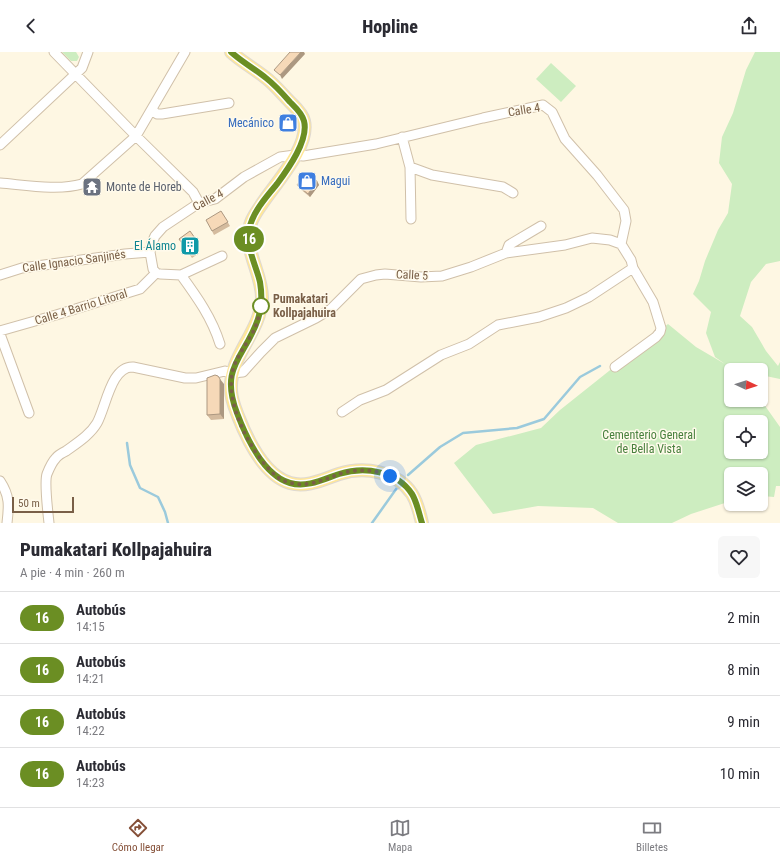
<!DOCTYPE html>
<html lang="es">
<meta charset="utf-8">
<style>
body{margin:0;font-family:"Roboto Condensed",sans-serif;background:#f7f7f7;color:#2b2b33;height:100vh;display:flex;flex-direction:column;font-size:15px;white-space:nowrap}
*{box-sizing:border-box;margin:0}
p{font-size:13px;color:#7c7c81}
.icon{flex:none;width:22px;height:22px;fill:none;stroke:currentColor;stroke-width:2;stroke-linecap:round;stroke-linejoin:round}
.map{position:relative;height:471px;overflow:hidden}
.side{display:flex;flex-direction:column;background:#fff;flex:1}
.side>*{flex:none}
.badge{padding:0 8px;border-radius:13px;font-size:14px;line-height:26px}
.needle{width:26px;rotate:94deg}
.controls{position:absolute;left:724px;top:311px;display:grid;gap:8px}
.controls a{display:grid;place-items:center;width:44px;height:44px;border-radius:6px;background:#fff;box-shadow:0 1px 3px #0004;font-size:20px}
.scale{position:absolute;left:12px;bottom:10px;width:62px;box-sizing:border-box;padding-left:4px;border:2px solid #795f47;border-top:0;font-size:11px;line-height:14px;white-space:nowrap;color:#795f47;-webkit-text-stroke:3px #fffaeb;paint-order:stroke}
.you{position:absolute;width:20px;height:20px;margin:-10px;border:3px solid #fff;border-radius:50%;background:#1a73e8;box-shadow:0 0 0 6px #1a73e833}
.map>.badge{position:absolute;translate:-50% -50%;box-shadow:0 0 0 2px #fff}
.round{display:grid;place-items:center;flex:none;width:42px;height:42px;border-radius:6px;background:#f7f7f7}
.head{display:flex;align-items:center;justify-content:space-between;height:68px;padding:0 20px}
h1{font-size:19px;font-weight:800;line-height:30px}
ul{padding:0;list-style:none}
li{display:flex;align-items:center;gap:12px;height:52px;padding:0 20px;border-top:1px solid #e1e1e2}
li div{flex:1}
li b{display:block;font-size:15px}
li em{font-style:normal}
li .badge{min-width:44px;font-weight:700;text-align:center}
header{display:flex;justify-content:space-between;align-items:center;height:52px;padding:0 20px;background:#fff;font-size:18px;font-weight:800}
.tab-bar{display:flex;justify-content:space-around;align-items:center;height:56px;border-top:1px solid #e1e1e2;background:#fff;font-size:11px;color:#7c7c81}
.tab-bar a{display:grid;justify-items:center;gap:2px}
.tab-bar .active{color:#855038}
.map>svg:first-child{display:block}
.green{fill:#cdedc0;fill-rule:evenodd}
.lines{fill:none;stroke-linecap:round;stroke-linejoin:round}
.stream{stroke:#9bcadc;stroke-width:2.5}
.minor-casing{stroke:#d0c0a9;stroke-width:11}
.major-casing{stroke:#dfd9d3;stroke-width:14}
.minor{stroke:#fff;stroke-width:9}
.major{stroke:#ffe799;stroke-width:12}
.wall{fill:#d4bb9e}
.shaded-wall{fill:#ac9881}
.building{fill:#f6d9b8;stroke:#ac9881}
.line-casing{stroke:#fff;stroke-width:9}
.line{stroke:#6b8e23;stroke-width:6}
.walk{stroke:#795f47;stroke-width:4;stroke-dasharray:0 7.2}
.stop-dot{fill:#fff;stroke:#6b8e23;stroke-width:2}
.labels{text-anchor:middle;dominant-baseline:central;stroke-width:3;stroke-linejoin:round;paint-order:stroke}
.street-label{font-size:12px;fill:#795f47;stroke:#fffaeb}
.shop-label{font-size:12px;fill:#366cbe;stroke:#fffaeb;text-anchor:end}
.worship-label{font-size:12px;fill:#5b616d;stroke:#fffaeb;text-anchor:start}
.culture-label{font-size:12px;fill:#0d838f;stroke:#fffaeb;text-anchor:end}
.stop-label{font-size:12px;font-weight:bold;fill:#795f47;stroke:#fffaeb;text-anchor:start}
.park-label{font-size:12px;fill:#48803d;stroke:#fffaeb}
</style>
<header><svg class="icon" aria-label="back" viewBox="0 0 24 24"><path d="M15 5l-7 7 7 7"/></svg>Hopline<svg class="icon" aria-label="share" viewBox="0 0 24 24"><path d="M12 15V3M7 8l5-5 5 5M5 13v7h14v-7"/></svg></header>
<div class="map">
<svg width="780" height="471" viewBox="0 0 780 471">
<rect width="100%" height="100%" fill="#fef7e3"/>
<path class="green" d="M 62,0 L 76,0 L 79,5 L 77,9 L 71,9 Z
M 755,0 L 780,0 L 780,209 L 766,212 L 751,230 L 740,264 L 752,275 L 766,299 L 778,314 L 780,310 L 780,327 L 761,323 L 761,318 L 731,318 L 731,348 L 761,348 L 780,375 L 780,434 L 776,434 L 774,445 L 761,444 L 761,422 L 731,422 L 731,449 L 691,462 L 672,471 L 618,471 L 593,456 L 538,454 L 493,462 L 454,411 L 476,393 L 541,376 L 560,358 L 668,272 L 696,295 L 725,312 L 715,305 L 706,281 L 711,260 L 693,242 L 699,229 L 705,209 L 718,178 L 728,161 L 732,132 L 719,111 L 722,85 L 733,61 L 746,18 ZM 731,370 L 761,370 L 761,400 L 731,400 Z
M 551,11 L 576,34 L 561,50 L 536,27 Z"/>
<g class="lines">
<path class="stream" d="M 127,391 L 130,413 L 140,436 L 158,445 L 165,460 L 168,471
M 408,423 L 440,395 L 463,381 L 517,376 L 544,367 L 580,325 L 600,314
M 372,471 L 399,433"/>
<defs>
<path id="minor" d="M 54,0 L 136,84 L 193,140 L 199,151
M 152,58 L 157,62 L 162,62 L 229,51
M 402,85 L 410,115 L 411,167
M 0,93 L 82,16 L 88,0
M 410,115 L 432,123 L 503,135 L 513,141
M 0,131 C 25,133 58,139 82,132 L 136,84 L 185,0
M 506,201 L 509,193 L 541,174
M 222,204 L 181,223 L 160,222 L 156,221 L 153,217 L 150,200 L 152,191 L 155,184 L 163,175 L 199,151 L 215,147 L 244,125 L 280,105 L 295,103 L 303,104 L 376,92 L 483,66 L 543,53 L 552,60 L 565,87 L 597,123 L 624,158 L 626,169 L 621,192 L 631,208 L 633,216 L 653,250 L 661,276 L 660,280 L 656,285 L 615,315
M 0,223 L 22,216 L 125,202 L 150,200
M 181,223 C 197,245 212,266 220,292
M 0,279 L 56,263 L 140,237 L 156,221
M 0,282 L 29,361
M 342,360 L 360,348 L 386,338 L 441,303 L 469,292 L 498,273 L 539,265 L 566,256 L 589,245 L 633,216
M 0,429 C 10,444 9,454 7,471
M 49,471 C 48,461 44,430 47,422 C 49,417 52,410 56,406 C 58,403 62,401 66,399 C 77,391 90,383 97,371 C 106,355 111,314 133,315 L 185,326 L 196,326 L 225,319 L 232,321 L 243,320 L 261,300 L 275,286 L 316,266 L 331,257 L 361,227 L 376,223 L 385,222 L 421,225 L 442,224 L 471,215 L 506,201 L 565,193 L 592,186 L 610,188 L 621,192"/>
<path id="major" d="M 231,0 C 242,10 255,17 266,26 C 275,33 282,42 290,50 C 295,55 302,61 304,69 C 311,99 264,142 252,168 C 240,194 263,221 262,247 C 260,281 229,304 231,338 C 231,347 235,356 238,364 C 247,387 264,423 290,431 C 307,436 324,427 339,422 C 364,414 397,419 412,442 C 417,450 420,462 422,471"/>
</defs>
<use href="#minor" class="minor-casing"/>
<use href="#major" class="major-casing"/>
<use href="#minor" class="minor"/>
<use href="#major" class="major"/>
</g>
<path class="wall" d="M 317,129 L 319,133 L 310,145 L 299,136 L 297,133 Z
M 221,159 L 230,174 L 214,183 L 212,179 Z
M 190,179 L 199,192 L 194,196 L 198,202 L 192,206 L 179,187 Z
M 224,332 L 224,367 L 211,368 L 207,363 Z"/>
<path class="shaded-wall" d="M 301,0 L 304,0 L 305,2 L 282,27 L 280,23 Z
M 317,129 L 319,133 L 310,145 L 308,142 Z
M 220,327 L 224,332 L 224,367 L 220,362 Z"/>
<path class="building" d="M 290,0 L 301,0 L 280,23 L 274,18 Z
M 306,121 L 317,129 L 308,142 L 297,133 Z
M 221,159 L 228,170 L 212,179 L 206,168 Z
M 190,179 L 197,189 L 192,193 L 196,199 L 190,203 L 179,187 Z
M 215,323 L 218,324 L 220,327 L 220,362 L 207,363 L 207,326 Z"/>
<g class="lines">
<defs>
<path id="line" d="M 231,0 C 242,10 255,17 266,26 C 275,33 283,42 290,50 C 295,55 302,61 304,69 C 309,88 288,117 277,132 C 266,145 252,161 249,178 C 246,196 256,213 260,230 C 262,242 262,255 258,267 C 245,306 219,314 237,361 C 246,385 263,423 290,431 C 307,436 324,427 339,422 C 365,414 397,419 412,442 C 417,450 419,462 422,471"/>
</defs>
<use href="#line" class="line-casing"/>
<use href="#line" class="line"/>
<path class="walk" d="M 261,254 L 262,246 C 260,256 259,266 255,276 C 248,291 235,305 232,322 C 226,354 252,403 276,424 C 284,431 297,433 307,432 C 319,430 329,426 339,422 C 355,417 374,417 390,424"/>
</g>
<defs>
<symbol id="shop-square" viewBox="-11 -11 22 22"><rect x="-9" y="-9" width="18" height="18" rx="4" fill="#3f7fe0" stroke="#fffaeb"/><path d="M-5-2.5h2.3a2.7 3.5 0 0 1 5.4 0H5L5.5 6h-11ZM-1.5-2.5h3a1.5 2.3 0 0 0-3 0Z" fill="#fff"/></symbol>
<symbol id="temple-square" viewBox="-11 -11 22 22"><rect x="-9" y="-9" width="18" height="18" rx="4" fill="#6b7280" stroke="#fffaeb"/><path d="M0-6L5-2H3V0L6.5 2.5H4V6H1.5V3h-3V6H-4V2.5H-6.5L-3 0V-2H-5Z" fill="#fff"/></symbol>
<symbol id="building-square" viewBox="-11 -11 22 22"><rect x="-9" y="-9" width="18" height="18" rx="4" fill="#0f9aa8" stroke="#fffaeb"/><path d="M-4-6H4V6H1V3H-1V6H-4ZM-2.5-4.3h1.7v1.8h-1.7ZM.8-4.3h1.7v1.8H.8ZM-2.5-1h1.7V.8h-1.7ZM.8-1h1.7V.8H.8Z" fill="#fff"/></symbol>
</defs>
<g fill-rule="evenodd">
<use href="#shop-square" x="277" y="60" width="22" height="22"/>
<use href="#shop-square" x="296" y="118" width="22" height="22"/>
<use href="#temple-square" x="81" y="124" width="22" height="22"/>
<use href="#building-square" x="179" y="183" width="22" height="22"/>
</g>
<circle class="stop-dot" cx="261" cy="254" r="8"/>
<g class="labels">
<g class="street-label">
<text transform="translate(524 58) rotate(-9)">Calle 4</text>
<text transform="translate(208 148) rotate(-28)">Calle 4</text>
<text transform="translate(74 209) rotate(-8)">Calle Ignacio Sanjinés</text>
<text transform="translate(412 223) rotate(3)">Calle 5</text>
<text transform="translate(81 255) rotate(-17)">Calle 4 Barrio Litoral</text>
</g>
<g class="shop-label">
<text x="274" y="71">Mecánico</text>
<text x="321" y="129" text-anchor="start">Magui</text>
</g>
<g class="worship-label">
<text x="106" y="135">Monte de Horeb</text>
</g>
<g class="culture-label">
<text x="176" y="194">El Álamo</text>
</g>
<g class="stop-label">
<text x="273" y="247">Pumakatari<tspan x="273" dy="14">Kollpajahuira</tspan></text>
</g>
<g class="park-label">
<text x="649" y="383">Cementerio General<tspan x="649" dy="14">de Bella Vista</tspan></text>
</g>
</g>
</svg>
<div class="controls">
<a><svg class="needle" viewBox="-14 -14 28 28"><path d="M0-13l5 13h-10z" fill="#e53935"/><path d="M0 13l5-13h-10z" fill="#7c7c81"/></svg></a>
<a><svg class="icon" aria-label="locate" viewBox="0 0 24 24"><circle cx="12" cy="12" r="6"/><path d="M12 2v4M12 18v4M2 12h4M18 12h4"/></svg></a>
<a><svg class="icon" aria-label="layers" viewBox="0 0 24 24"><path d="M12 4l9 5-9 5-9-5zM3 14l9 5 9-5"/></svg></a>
</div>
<div class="scale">50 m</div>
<div class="you" style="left:390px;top:424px"></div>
<b class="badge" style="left:249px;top:187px;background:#6b8e23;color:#fff">16</b>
</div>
<section class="side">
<div class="head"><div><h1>Pumakatari Kollpajahuira</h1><p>A pie · 4 min · 260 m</p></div><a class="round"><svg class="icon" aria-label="heart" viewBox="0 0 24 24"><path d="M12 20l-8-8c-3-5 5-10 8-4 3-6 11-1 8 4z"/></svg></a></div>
<ul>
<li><span class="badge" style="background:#6b8e23;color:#fff">16</span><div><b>Autobús</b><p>14:15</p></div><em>2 min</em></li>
<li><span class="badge" style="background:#6b8e23;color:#fff">16</span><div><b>Autobús</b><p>14:21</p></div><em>8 min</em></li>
<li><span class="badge" style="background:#6b8e23;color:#fff">16</span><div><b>Autobús</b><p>14:22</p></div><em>9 min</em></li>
<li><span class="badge" style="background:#6b8e23;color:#fff">16</span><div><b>Autobús</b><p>14:23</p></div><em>10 min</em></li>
</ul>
</section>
<nav class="tab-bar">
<a class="active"><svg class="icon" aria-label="directions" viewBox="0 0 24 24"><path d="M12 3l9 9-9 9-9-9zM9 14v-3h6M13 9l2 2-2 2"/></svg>Cómo llegar</a>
<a><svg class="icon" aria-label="map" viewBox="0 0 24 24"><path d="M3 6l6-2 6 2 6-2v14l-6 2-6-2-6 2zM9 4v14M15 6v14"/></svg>Mapa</a>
<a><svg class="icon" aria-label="tickets" viewBox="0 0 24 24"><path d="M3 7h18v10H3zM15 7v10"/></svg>Billetes</a>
</nav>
